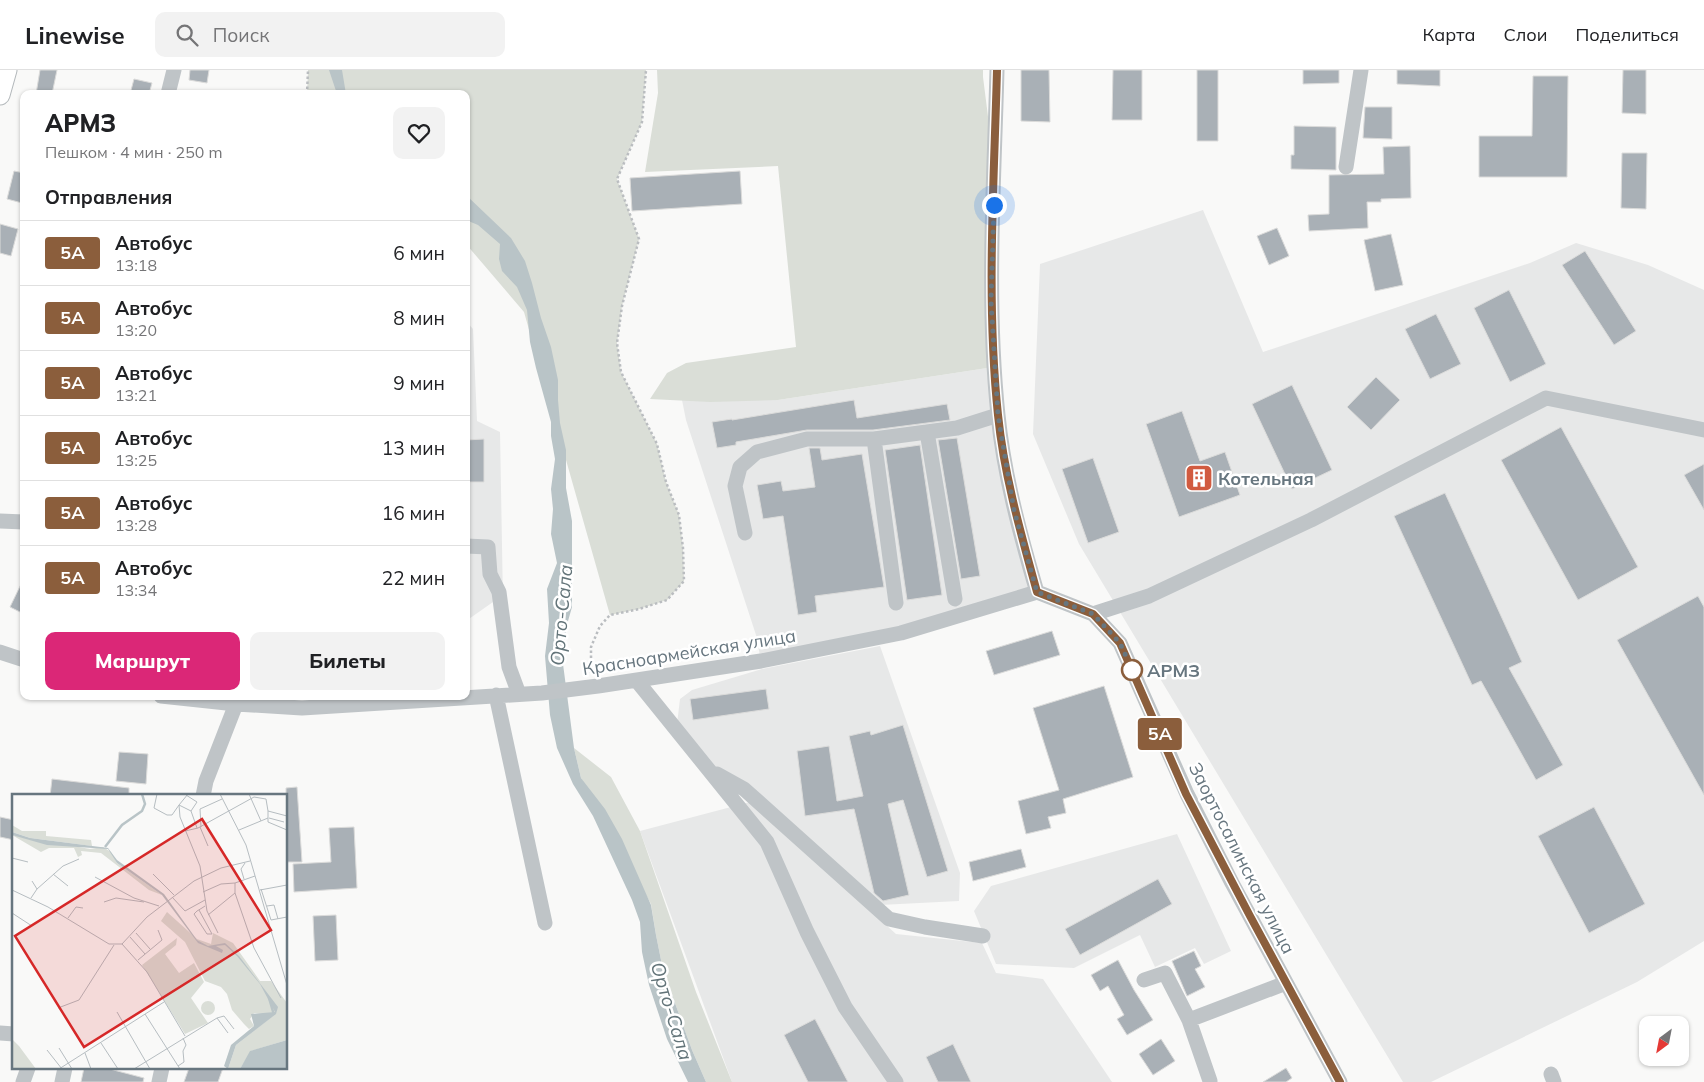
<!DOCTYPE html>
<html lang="ru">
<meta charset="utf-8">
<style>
body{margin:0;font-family:Mulish,sans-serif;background:#f2f2f2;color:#202124;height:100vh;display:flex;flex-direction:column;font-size:19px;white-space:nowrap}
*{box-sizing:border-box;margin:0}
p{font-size:16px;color:#757577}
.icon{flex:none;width:28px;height:28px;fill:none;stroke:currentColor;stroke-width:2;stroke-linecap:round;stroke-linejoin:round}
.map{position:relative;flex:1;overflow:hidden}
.sheet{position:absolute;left:20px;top:20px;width:450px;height:610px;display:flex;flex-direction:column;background:#fff;border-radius:10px;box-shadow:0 1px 4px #0004}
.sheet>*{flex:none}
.badge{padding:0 10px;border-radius:4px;font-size:18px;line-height:32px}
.needle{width:32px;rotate:212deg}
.tools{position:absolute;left:1639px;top:946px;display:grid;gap:10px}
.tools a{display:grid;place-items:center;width:50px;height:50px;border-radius:10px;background:#fff;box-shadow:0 1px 4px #0004;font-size:25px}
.you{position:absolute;width:25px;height:25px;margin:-12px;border:4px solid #fff;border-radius:50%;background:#1a73e8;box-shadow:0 0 0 8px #1a73e833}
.map>.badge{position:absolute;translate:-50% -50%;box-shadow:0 0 0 2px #fff}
h2{padding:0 25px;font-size:19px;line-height:45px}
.round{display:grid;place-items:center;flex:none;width:52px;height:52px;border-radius:10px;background:#f2f2f2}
.head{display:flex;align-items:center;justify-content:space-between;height:85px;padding:0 25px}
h1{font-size:24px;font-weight:800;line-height:38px}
.button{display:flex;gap:10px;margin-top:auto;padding:10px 25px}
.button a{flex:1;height:58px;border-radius:10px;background:#db2777;color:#fff;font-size:20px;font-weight:800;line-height:58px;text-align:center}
.button a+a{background:#f2f2f2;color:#202124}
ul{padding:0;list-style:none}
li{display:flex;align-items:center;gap:15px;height:65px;padding:0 25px;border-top:1px solid #e0e0e0}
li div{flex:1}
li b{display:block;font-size:19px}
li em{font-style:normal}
li .badge{min-width:55px;font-weight:700;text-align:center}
header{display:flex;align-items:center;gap:30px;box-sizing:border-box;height:70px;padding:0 25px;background:#fff;border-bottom:1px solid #e0e0e0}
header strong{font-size:24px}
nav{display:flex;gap:28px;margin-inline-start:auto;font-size:18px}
.search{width:350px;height:45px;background:#f2f2f2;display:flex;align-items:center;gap:12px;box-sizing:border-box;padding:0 18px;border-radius:10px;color:#757577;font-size:19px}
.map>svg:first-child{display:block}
.built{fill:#e7e8e8}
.green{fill:#daded7}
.water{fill:#b9c4c7}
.building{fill:#a9b0b6;stroke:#dbdbda}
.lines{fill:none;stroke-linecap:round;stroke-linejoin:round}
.major-casing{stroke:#b3b8bb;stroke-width:21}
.path{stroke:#babdc0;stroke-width:2.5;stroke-dasharray:2.5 2.5;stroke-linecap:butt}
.minor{stroke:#bfc4c7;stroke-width:15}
.major{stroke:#fff;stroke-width:19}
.line-casing{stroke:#fff;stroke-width:11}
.line{stroke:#8b5e3c;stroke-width:8}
.walk{stroke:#67767f;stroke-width:5;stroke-dasharray:0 9}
.stop-dot{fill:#fff;stroke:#8b5e3c;stroke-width:2.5}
.labels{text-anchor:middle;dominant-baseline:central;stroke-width:5;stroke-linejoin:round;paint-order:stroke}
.poi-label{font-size:18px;font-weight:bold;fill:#67767f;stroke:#fff;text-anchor:start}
.street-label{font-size:18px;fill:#67767f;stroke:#fff}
.stop-label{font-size:18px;font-weight:bold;fill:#67767f;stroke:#fff;text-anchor:start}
.water-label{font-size:19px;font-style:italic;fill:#637479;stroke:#fff}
.inset-river{fill:none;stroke:#b9c4c7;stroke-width:2.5}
.inset-road{fill:none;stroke:#b6bdc1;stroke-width:1}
.view{fill:#d62828;fill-opacity:0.15;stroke:#d62828;stroke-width:2.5}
.inset-edge{fill:none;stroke:#67767f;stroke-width:2.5}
</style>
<header>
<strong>Linewise</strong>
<div class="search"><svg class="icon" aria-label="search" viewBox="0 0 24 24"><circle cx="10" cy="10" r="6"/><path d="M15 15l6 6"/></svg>Поиск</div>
<nav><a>Карта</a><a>Слои</a><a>Поделиться</a></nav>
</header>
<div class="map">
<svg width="1704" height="1012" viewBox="0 0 1704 1012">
<rect width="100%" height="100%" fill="#f9f9f8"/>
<path class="built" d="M 1203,140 L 1263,282 L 1530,193 L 1576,173 L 1648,195 L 1704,220 L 1704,871 L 1637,912 L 1431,1012 L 1403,1012 L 1079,474 L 1033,364 L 1040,194 Z
M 466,251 L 473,259 L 477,351 L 500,362 L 503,532 L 493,532 L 466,551 Z
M 994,297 L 998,345 L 1037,522 L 761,591 L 756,565 L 686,350 L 682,330 L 778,330 Z
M 880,576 L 960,803 L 959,831 L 880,835 L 716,699 L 677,654 L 680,629 L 692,620 L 762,599 Z
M 750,732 L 896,864 L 982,873 L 996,903 L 1043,909 L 1112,1012 L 732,1012 L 640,761 Z
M 1177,764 L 1231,881 L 1204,894 L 1195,878 L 1155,897 L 1140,865 L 1074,898 L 996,894 L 974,841 L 991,816 Z"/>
<path class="green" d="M 308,0 L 646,0 L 642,52 L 617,109 L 639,169 L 622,236 L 617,273 L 621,302 L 657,374 L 666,412 L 679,445 L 683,478 L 684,511 L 667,530 L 639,539 L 610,545 L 524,242 L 466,174 L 466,24 L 307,24 Z
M 657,0 L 983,0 L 983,7 L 994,94 L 994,297 L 778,330 L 710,332 L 650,329 L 667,303 L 686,293 L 796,277 L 778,96 L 645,102 L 658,23 Z
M 574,678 L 611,707 L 640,761 L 696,922 L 732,1012 L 706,1012 L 692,980 L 663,900 L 656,865 L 651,834 L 581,708 Z"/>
<path class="water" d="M 329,0 L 342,0 L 346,24 L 337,24 Z
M 466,125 L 511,168 L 525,191 L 532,213 L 541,248 L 551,277 L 558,310 L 558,330 L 560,353 L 566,380 L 566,418 L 572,451 L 572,537 L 566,558 L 563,594 L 574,678 L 581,708 L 605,739 L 622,769 L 651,835 L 656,865 L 663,900 L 692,980 L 706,1012 L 688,1012 L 667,969 L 649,915 L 642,882 L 640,852 L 632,830 L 593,746 L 573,714 L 557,678 L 550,645 L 545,586 L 549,553 L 547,519 L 557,493 L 551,464 L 553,439 L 551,419 L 555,389 L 551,366 L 551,352 L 536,298 L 530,272 L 527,240 L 517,217 L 502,201 L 499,189 L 500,174 L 478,155 L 466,150 Z"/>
<path class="building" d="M 40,0 L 57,0 L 52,24 L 36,24 Z
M 190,0 L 209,0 L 207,13 L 189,10 Z
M 1021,0 L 1049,0 L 1050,52 L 1021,51 Z
M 1113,0 L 1142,0 L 1142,50 L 1112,50 Z
M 1197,0 L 1218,0 L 1218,71 L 1197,71 Z
M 1303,0 L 1339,0 L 1339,13 L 1303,14 Z
M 1397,0 L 1440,0 L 1440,16 L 1397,14 Z
M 1623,0 L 1646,0 L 1646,44 L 1622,43 Z
M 1533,6 L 1568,6 L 1567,107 L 1479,107 L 1479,66 L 1532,66 Z
M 134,9 L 152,13 L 149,24 L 130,24 Z
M 1365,37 L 1392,37 L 1392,69 L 1363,68 Z
M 1294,56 L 1336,57 L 1336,100 L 1291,99 L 1291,85 L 1294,85 Z
M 1410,76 L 1411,128 L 1381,129 L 1381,132 L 1367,132 L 1368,158 L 1309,161 L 1308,145 L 1329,144 L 1329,105 L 1384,104 L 1383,77 Z
M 1622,83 L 1647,83 L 1646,139 L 1621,138 Z
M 14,101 L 24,103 L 24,126 L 22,133 L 7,129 Z
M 740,101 L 742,134 L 632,141 L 630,108 Z
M 0,154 L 18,159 L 11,186 L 0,183 Z
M 1277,158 L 1289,186 L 1269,195 L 1257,166 Z
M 1391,164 L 1403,215 L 1375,221 L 1364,170 Z
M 1585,181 L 1636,261 L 1614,275 L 1562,195 Z
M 1509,220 L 1546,294 L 1510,312 L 1474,238 Z
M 1436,244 L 1461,294 L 1430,309 L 1405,259 Z
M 1376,307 L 1400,330 L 1371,360 L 1347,337 Z
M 1292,315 L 1332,400 L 1292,419 L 1252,334 Z
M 854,330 L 857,348 L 947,334 L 950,350 L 873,360 L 807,360 L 736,372 L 736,375 L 717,378 L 712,352 L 732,349 L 732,350 Z
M 1182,341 L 1200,391 L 1225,382 L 1240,425 L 1179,447 L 1146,354 Z
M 1561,357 L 1638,497 L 1578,530 L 1501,390 Z
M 957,368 L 980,506 L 961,509 L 938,370 Z
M 484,369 L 484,412 L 466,412 L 466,370 Z
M 920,375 L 942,525 L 907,530 L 885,380 Z
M 809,378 L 820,378 L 822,390 L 862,384 L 884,517 L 815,526 L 817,542 L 798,545 L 783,446 L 763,449 L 757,415 L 781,411 L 783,421 L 815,417 Z
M 1093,388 L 1119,462 L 1088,473 L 1062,399 Z
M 1704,394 L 1704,440 L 1684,405 Z
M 1445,423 L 1522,592 L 1509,598 L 1563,695 L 1536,710 L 1481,611 L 1472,615 L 1394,446 Z
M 24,508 L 24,544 L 10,537 Z
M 1698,526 L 1704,537 L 1704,725 L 1617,570 Z
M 1052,561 L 1060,585 L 994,605 L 986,581 Z
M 1104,616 L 1133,707 L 1063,729 L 1066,743 L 1048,747 L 1051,758 L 1026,764 L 1018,731 L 1059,720 L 1033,638 Z
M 766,619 L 769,639 L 693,650 L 690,629 Z
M 903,655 L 948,801 L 927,807 L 903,730 L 888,734 L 909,825 L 883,831 L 874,823 L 854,739 L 805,746 L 797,681 L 829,676 L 837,731 L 863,726 L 849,666 L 870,661 L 871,665 Z
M 119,682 L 148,684 L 146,714 L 116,711 Z
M 52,709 L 129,718 L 129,726 L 50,726 Z
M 297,717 L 302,792 L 286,792 L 286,718 Z
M 1594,737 L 1645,834 L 1589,863 L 1538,766 Z
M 0,747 L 14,750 L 14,770 L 0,767 Z
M 354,757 L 357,818 L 294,822 L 293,794 L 331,792 L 329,758 Z
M 1021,779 L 1026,797 L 973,811 L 969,792 Z
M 1158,809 L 1172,834 L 1080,885 L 1065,859 Z
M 336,845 L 338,890 L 315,891 L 313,846 Z
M 1194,881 L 1201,896 L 1195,899 L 1205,917 L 1187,926 L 1172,891 Z
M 1118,890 L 1134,920 L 1153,950 L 1127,965 L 1117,949 L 1124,945 L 1108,916 L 1100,921 L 1091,905 Z
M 815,949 L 848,1012 L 808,1012 L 784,965 Z
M 1161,969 L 1175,991 L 1153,1005 L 1139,984 Z
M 953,974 L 971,1012 L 938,1012 L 926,987 Z
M 84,998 L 106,998 L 144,1008 L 143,1012 L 81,1012 Z
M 189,998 L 223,998 L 218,1012 L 184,1012 Z
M 1286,998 L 1292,1008 L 1286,1012 L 1263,1012 Z"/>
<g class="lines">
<defs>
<path id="major" d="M 0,25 L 7,0"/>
</defs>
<use href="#major" class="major-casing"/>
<path class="path" d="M 307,24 L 308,0
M 591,603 L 591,577 L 600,556 L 610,545 L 639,539 L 667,530 L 684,511 L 683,478 L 679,445 L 666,412 L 657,374 L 621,302 L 617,273 L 622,236 L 639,169 L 617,109 L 642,52 L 646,0"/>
<path class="minor" d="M 997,0 C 994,115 986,230 998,345 C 1004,405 1020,464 1037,522 L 1093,544 L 1120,573 L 1187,724 L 1232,813 L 1340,1012
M 168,24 L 174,0
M 1346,97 L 1361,0
M 927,362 L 955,529
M 874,369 L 896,533
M 0,451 L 24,452
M 745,463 L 735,416 L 740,397 L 757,382 L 807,369 L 874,369 L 957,358 L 998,345
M 466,476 L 488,477 L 490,504 L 499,522 L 509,597 L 519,624
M 1093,544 L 1149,526 L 1311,450 L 1546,328 L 1704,360
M 0,582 L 24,590
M 637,611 L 767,772 L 807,862 L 845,937 L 896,1012
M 496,625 L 545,853
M 161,626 L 236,634 L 302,638 L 542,623 L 598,616 L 761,591 L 901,563 L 1037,522
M 717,704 L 744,719 L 889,849 L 925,857 L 983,866
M 203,726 L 206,711 L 236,634 L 240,627
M 1144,910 L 1165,903 L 1189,950 L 1286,913
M 1189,950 L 1210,1011
M 0,963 L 14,964
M 1551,1004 L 1554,1012
M 23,1012 L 28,998
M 62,1012 L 65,998
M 159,1012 L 162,998"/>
<use href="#major" class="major"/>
</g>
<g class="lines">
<defs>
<path id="line" d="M 997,0 C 994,115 986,230 998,345 C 1004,405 1021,464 1037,522 L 1093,544 L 1120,573 L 1186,724 L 1250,846 L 1340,1012"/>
</defs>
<use href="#line" class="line-casing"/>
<use href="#line" class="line"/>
<path class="walk" d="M 994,135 L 991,231 L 998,345 L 1014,440 L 1037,522 L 1093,544 L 1120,573 L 1135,606 L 1132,600"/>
</g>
<defs>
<symbol id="building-square" viewBox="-11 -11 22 22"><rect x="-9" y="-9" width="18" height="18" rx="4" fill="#d15b40" stroke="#fff"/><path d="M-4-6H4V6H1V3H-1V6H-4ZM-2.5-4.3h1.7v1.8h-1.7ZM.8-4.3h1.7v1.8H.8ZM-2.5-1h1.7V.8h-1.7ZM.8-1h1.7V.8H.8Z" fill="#fff"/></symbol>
</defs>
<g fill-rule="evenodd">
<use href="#building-square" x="1183" y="392" width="32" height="32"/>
</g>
<circle class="stop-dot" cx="1132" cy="600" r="10"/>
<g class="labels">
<g class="poi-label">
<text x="1218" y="408">Котельная</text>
</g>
<g class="street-label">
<text transform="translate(689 582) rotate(-9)">Красноармейская улица</text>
<text transform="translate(1242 788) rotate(63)">Заортосалинская улица</text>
</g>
<g class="stop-label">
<text x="1147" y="600">АРМЗ</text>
</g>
<g class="water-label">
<text transform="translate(561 545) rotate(-85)">Орто-Сала</text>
<text transform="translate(672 941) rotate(73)">Орто-Сала</text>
</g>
</g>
<g transform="translate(12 724)">
<rect width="275" height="275" fill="#f9f9f8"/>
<path d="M 0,31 L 10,37 L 34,37 L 34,42 L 79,46 L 80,52 L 18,44 L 0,38 ZM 0,41 L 78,55 L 91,53 L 99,58 L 105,69 L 150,101 L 137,96 L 89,59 L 69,57 L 70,61 L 66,63 L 62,54 L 37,54 L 29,58 ZM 155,118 L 185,145 L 199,150 L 201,139 L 221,149 L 248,187 L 259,187 L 275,209 L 275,246 L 239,257 L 228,275 L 216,275 L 224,251 L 262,221 L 242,219 L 238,225 L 242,232 L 237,235 L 232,230 L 220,216 L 215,200 L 209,193 L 193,187 L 173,148 L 149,127 ZM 165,144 L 164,151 L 153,160 L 167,179 L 182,169 L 192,188 L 179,204 L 196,229 L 173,240 L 130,171 ZM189 214a7 7 0 1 1 14 0a7 7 0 1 1-14 0ZM 0,245 L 7,252 L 24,275 L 0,275 Z" fill="#daded7"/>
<path d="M 0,38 L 18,44 L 96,54 L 105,66 L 152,100 L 185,146 L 196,152 L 213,149 L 227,162 L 266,213 L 264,220 L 224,251 L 216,275 L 212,272 L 219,251 L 242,232 L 239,220 L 263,218 L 248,190 L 225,162 L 213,151 L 204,152 L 211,156 L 210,159 L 186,149 L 150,101 L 105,69 L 96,55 L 35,51 L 0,41 ZM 275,246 L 275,275 L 228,275 L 238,257 Z" fill="#b9c4c7"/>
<path class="inset-river" d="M 93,53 L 110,31 L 130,17 L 133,10 L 130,0M 257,204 L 262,221"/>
<path class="inset-road" d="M 145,0 L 142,14 L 155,21 L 160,21 L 167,11 L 179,17 L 185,34M 176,0 L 167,11 L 168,23 L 188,72 L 195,117 L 206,139M 208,0 L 234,51 L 275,191M 237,0 L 249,27M 174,1 L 185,8 L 179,17M 275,22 L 256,17 L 256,28 L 275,36M 257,24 L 272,28M 188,33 L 196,52M 189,33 L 188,15 L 210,5M 227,36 L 256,24M 173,37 L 186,34 L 242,3 L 254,5 L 256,17M 0,64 L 16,68M 41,80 L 56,92M 141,80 L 162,101M 243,82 L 223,89 L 223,99 L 242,154 L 269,204M 83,83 L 122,104 L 147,112M 232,85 L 229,75 L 233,69M 25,95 L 51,72 L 67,65M 249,95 L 259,126M 0,96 L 36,113 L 97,150 L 110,150 L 135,178 L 173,242M 248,96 L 275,91M 191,98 L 209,90 L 223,89M 160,103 L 173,117 L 193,106M 19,104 L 25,95 L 20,87M 92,108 L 104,104 L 132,108M 255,112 L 262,111 L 266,125M 187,116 L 200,140 L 195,140 L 182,120 L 185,117 L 190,114 L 193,112M 0,119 L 20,132M 196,121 L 223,99M 56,124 L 64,113 L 71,114M 259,126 L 275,123M 124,139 L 138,155M 118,143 L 133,160M 110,150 L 135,123 L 182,87 L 209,74 L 238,67M 126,166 L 150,146 L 146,136M 46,214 L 67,206 L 102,151M 105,218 L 138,275M 133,220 L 168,275M 216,239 L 205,224 L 212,222 L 222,235M 89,249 L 106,275M 47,254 L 60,275M 35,256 L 50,275M 73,259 L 79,275M 166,272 L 172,268 L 171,257 L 174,251 L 171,244M 47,275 L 152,208M 122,275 L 205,224"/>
<path class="view" d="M 190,25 L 259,136 L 72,253 L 3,142 Z"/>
<rect width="275" height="275" class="inset-edge"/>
</g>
</svg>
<div class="tools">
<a><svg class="needle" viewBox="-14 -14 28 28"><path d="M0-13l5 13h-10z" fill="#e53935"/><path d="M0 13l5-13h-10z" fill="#757577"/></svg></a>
</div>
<div class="you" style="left:994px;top:135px"></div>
<b class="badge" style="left:1160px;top:664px;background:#8b5e3c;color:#fff">5А</b>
<section class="sheet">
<div class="head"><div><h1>АРМЗ</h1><p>Пешком · 4 мин · 250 m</p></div><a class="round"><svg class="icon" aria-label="heart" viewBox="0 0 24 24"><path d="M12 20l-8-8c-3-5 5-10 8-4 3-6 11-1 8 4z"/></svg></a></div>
<h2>Отправления</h2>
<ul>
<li><span class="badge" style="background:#8b5e3c;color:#fff">5А</span><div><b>Автобус</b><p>13:18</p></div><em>6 мин</em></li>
<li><span class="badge" style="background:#8b5e3c;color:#fff">5А</span><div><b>Автобус</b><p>13:20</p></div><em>8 мин</em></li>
<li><span class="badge" style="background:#8b5e3c;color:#fff">5А</span><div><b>Автобус</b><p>13:21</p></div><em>9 мин</em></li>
<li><span class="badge" style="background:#8b5e3c;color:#fff">5А</span><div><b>Автобус</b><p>13:25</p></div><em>13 мин</em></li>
<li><span class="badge" style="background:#8b5e3c;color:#fff">5А</span><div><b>Автобус</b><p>13:28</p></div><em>16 мин</em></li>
<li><span class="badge" style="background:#8b5e3c;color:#fff">5А</span><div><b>Автобус</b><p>13:34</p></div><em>22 мин</em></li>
</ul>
<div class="button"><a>Маршрут</a><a>Билеты</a></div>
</section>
</div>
